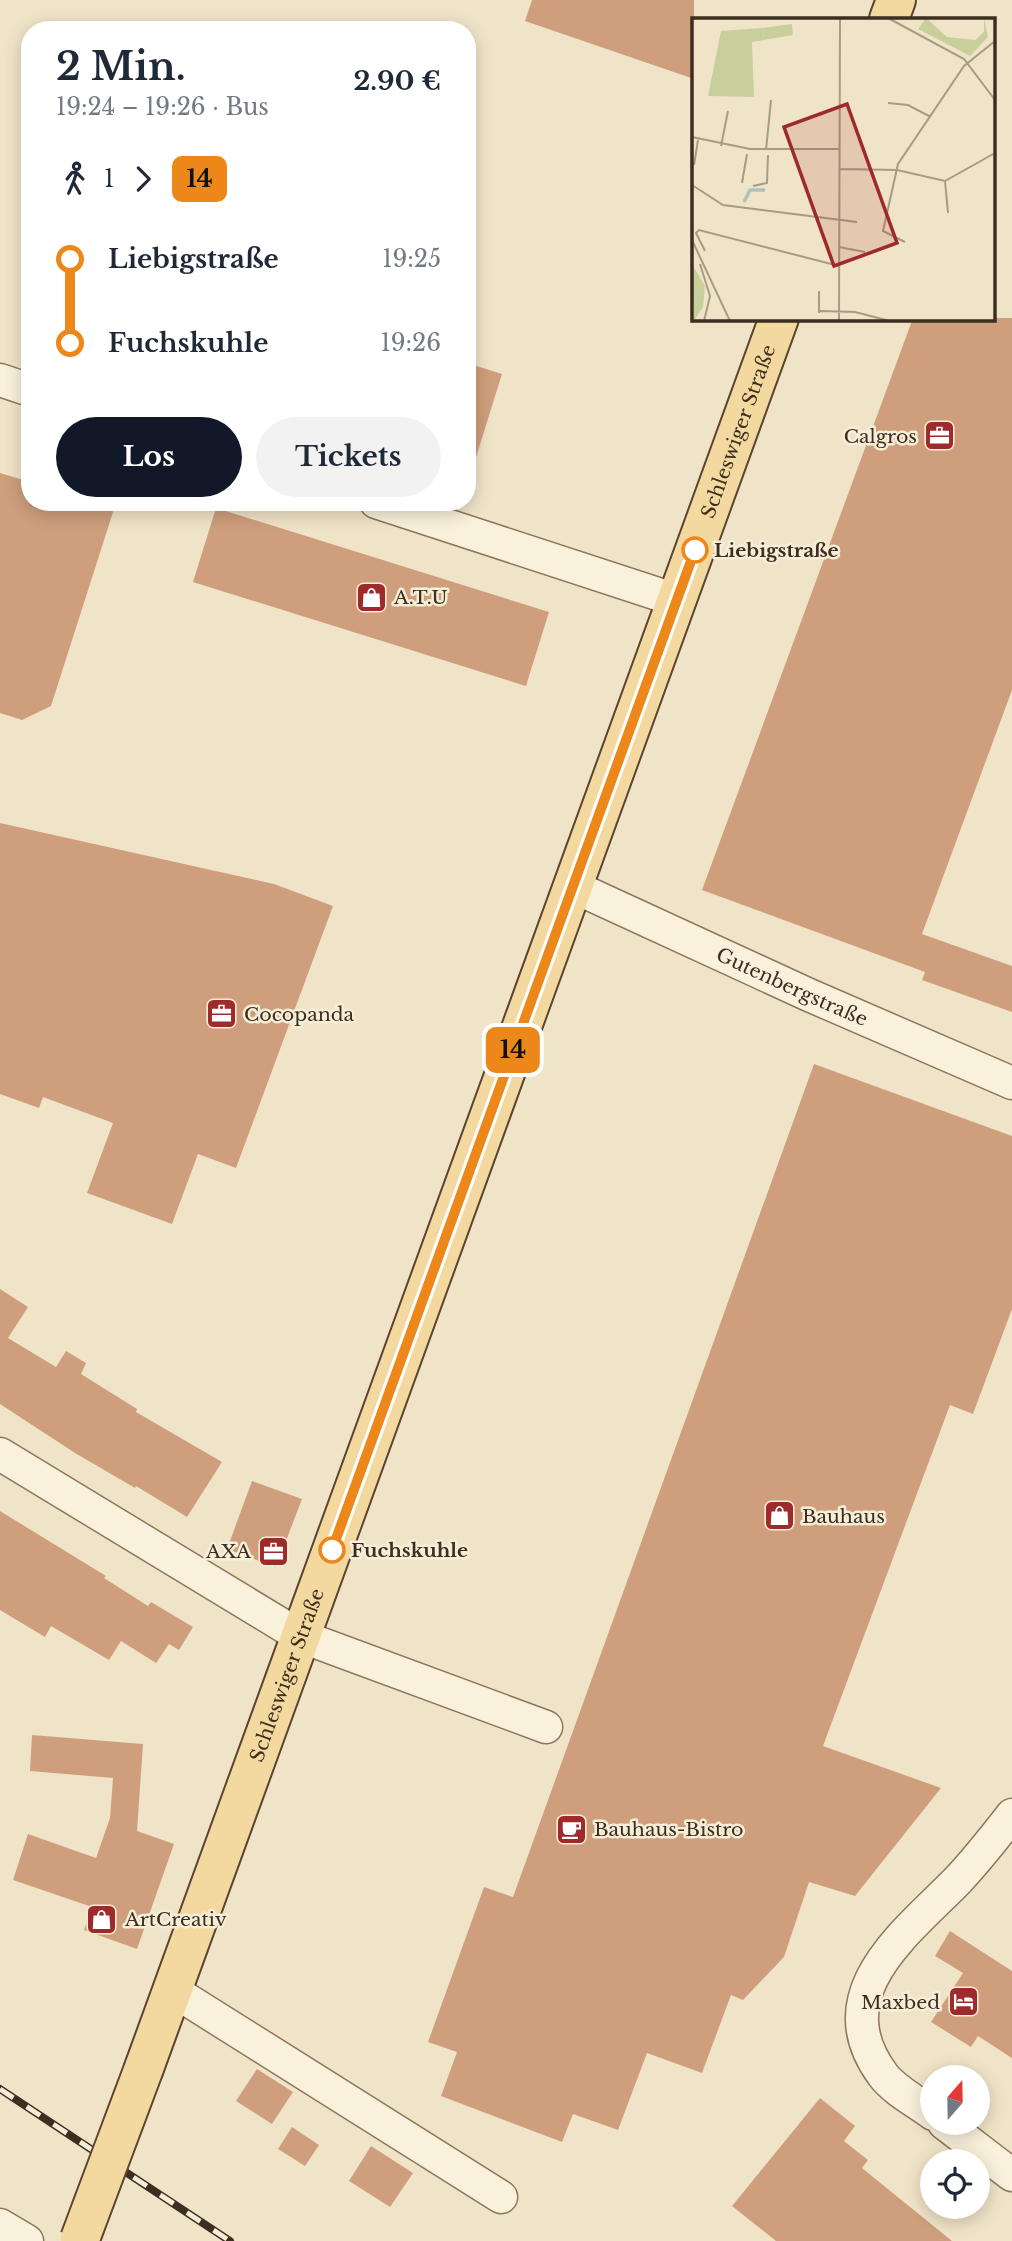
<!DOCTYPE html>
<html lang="de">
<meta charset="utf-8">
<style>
body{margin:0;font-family:"Libre Baskerville",serif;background:#f2f2f3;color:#1f2937;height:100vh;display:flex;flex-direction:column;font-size:26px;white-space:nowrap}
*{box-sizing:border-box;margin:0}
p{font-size:23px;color:#747a83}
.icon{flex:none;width:38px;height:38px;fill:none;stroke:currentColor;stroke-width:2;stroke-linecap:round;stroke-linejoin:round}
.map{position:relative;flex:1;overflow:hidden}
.side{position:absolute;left:21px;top:21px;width:455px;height:490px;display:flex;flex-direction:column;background:#fff;border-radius:28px;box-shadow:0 4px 18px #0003}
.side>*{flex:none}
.badge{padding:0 14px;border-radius:10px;font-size:24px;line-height:46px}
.needle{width:46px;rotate:20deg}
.buttons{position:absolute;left:920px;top:2065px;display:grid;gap:14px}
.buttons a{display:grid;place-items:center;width:70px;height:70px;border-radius:50%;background:#fff;box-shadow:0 4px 18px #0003;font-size:35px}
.map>.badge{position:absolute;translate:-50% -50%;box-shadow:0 0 0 4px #fff}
.legs{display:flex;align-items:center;gap:10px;height:77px;padding:0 35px;font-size:23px}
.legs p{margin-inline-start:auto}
.headline{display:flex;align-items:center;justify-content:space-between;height:119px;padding:0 35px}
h1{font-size:38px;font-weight:800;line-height:52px}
.button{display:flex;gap:14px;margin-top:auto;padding:14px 35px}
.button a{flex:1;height:80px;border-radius:42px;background:#111827;color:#fff;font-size:28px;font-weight:800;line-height:80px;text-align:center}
.button a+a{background:#f2f2f3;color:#1f2937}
ul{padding:0 35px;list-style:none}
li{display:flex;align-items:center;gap:24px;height:84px;font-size:26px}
li i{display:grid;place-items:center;width:10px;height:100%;margin:0 9px;background:currentColor}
li i::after{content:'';width:18px;height:18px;margin:-9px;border:5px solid;border-radius:50%;background:#fff}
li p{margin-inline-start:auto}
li:first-child i{background:linear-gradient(#0000 50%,currentColor 0)}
li:last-child i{background:linear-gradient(currentColor 50%,#0000 0)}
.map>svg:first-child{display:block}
.building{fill:#cf9f7d}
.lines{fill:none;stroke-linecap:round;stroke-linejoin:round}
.minor-casing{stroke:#8d765c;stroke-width:35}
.major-casing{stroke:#5b4430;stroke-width:42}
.minor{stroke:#faf1dc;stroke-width:32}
.major{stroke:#f3d9a0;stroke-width:38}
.rail-casing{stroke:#3d2e20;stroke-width:8}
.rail{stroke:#f7eed8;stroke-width:5;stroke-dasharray:16;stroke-linecap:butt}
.major-bridge-casing{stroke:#5b4430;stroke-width:42;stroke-linecap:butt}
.major-bridge{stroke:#f3d9a0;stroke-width:38}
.line-1-casing{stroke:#fff;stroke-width:16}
.line-1{stroke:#ee8719;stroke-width:10}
.stop-1-dot{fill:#fff;stroke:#ee8719;stroke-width:3.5}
.labels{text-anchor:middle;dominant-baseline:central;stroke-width:5;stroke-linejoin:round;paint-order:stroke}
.street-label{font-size:19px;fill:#3d2e20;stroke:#f7eed8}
.poi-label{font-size:19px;fill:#3d2e20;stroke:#f7eed8;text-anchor:start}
.stop-label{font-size:19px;font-weight:bold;fill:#3d2e20;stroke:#f7eed8;text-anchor:start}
.inset-river{fill:none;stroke:#a9c4bc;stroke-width:3.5}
.inset-road{fill:none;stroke:#a89b85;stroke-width:2}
.view{fill:#9e2a2b;fill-opacity:0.15;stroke:#9e2a2b;stroke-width:3.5}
.inset-edge{fill:none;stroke:#3d2e20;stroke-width:3.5}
</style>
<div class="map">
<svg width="1012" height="2241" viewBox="0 0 1012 2241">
<rect width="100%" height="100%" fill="#f0e4c8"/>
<path class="building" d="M 532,0 L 694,0 L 694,79 L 525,21 Z
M 913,318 L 1012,318 L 1012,690 L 922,934 L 1012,966 L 1012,1012 L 922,980 L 925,972 L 702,890 Z
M 467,363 L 502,374 L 473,467 L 467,467 Z
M 0,473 L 30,482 L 30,502 L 93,502 L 114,509 L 51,706 L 22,720 L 0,713 Z
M 216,508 L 549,612 L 526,686 L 193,582 Z
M 0,823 L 274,884 L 333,906 L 236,1168 L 198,1154 L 172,1224 L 87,1193 L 113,1123 L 43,1097 L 39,1108 L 0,1094 Z
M 814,1064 L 1012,1136 L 1012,1309 L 973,1414 L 950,1405 L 823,1746 L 941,1788 L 855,1896 L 809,1882 L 784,1957 L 743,2000 L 731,1995 L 702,2073 L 647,2053 L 618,2130 L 573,2114 L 562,2142 L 441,2096 L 457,2052 L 428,2042 L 484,1887 L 513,1897 Z
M 0,1289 L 28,1307 L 8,1338 L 56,1367 L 66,1351 L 86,1363 L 81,1374 L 137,1409 L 136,1412 L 222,1462 L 187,1517 L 136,1486 L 135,1488 L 75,1453 L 0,1404 Z
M 252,1481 L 302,1499 L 276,1567 L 227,1549 Z
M 0,1511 L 106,1576 L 104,1578 L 148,1606 L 151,1602 L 193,1627 L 179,1650 L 169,1644 L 156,1663 L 121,1641 L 109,1660 L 51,1626 L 45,1637 L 0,1610 Z
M 32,1735 L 143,1744 L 137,1831 L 174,1844 L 137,1949 L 84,1930 L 92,1907 L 13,1880 L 28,1834 L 96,1858 L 110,1818 L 113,1778 L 30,1771 Z
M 950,1931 L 1012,1971 L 1012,2058 L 978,2036 L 971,2047 L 931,2022 L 963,1973 L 935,1956 Z
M 257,2069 L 293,2092 L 272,2124 L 236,2101 Z
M 820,2098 L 855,2126 L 844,2141 L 868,2160 L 862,2168 L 952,2241 L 776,2241 L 732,2206 Z
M 292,2127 L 319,2145 L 305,2166 L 278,2149 Z
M 371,2146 L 413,2173 L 390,2207 L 349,2181 Z"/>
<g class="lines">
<defs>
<g id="minor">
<path d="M 0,380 L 30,390"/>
<path d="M 376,502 L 676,600"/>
<path id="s1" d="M 572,886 L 809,995 L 1012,1083"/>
<path d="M 0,1454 L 300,1636 L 546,1727"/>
<path d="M 172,1990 L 501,2197"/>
<path d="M 933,2114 C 917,2102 894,2090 883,2075 C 823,1994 905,1934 957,1881 C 977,1860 994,1838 1012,1815"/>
<path d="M 944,2123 L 1012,2175"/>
<path d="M 0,2225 L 27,2241"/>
</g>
<g id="major">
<path d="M 889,19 L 896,0"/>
<path id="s2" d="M 144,2068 L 779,318"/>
</g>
</defs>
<use href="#minor" class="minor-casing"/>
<use href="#major" class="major-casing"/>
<use href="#minor" class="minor"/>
<use href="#major" class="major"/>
<defs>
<path id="rail" d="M 0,2089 L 230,2241"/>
</defs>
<use href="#rail" class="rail-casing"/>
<use href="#rail" class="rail"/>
<defs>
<path id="major-bridge" d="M 80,2239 L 144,2068"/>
</defs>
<use href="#major-bridge" class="major-bridge-casing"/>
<use href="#major-bridge" class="major-bridge"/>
</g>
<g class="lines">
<defs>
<path id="line-1" d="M 332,1550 L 695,550"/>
</defs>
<use href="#line-1" class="line-1-casing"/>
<use href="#line-1" class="line-1"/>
</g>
<defs>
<symbol id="office-square" viewBox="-11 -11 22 22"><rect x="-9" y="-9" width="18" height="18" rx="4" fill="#9e2a2b" stroke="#f7eed8"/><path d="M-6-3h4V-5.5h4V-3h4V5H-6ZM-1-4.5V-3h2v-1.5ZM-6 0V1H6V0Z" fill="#fff"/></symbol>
<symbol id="shop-square" viewBox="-11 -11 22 22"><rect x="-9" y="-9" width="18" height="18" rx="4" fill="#9e2a2b" stroke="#f7eed8"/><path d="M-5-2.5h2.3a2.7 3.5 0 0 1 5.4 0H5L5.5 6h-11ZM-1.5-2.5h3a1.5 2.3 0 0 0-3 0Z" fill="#fff"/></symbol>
<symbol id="cafe-square" viewBox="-11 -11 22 22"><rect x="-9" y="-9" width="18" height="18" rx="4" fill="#9e2a2b" stroke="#f7eed8"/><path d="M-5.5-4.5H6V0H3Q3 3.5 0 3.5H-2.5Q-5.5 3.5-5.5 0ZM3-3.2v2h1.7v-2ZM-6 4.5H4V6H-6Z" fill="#fff"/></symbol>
<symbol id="hotel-square" viewBox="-11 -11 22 22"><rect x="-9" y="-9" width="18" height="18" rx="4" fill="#9e2a2b" stroke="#f7eed8"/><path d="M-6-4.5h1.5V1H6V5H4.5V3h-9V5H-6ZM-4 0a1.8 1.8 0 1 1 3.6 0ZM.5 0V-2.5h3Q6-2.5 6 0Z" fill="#fff"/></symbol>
</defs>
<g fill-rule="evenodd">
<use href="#office-square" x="922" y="418" width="35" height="35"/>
<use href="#shop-square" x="354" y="580" width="35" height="35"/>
<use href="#office-square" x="204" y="996" width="35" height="35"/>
<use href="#shop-square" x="762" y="1498" width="35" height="35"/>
<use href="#office-square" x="256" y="1534" width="35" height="35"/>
<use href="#cafe-square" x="554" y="1812" width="35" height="35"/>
<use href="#shop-square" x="84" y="1902" width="35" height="35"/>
<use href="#hotel-square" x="946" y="1984" width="35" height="35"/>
</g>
<g class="stop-1-dot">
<circle cx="695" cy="550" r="12"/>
<circle cx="332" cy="1550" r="12"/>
</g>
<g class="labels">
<g class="street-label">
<text stroke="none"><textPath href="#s2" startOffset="1741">Schleswiger Straße</textPath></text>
<text stroke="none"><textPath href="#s1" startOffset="242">Gutenbergstraße</textPath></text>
<text stroke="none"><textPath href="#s2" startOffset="418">Schleswiger Straße</textPath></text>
</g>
<g class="poi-label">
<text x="917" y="436" text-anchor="end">Calgros</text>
<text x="394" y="597">A.T.U</text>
<text x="244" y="1014">Cocopanda</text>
<text x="802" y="1516">Bauhaus</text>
<text x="251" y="1551" text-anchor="end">AXA</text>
<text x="594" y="1829">Bauhaus-Bistro</text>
<text x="125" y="1919">ArtCreativ</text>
<text x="940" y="2002" text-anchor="end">Maxbed</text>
</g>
<g class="stop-label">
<text x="714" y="550">Liebigstraße</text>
<text x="351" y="1550">Fuchskuhle</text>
</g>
</g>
<g transform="translate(692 18)">
<rect width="303" height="303" fill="#f0e4c8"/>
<path d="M 100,6 L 101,17 L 72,22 L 71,10 ZM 0,246 L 13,268 L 11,289 L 2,303 Z" fill="#c9cf9b"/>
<path d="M 234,0 L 255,19 L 283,22 L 292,14 L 292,0 L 296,19 L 278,38 L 226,11 Z" fill="#c9cf9b"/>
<path d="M 71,10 L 72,22 L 60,24 L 62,79 L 16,78 L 29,13 Z" fill="#c9cf9b"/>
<path class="inset-river" d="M 52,184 L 58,172 L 73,172"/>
<path class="inset-road" d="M 196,0 L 272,41 L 303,82M 196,85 L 216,87 L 239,99M 0,119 L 58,131 L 147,131M 29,128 L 36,93M 74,132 L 79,82M 2,147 L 6,122M 147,151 L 205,152 L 253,163 L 303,135M 253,163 L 256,195M 50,165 L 55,136M 0,167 L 31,187 L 165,204M 61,168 L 75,165 L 76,137M 0,222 L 38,303M 213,224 L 191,213 L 206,146 L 272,48 L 303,23M 147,229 L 173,234M 13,233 L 4,215 L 7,212 L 147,248M 8,246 L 18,278 L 12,303M 127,273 L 127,295M 128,293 L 163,294 L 198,303M 147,303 L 148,0"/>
<path class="view" d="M 155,86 L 205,225 L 142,248 L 92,109 Z"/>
<rect width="303" height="303" class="inset-edge"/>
</g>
</svg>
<div class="buttons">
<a><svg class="needle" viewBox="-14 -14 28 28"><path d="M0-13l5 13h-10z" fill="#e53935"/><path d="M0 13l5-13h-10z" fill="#747a83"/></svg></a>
<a><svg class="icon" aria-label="locate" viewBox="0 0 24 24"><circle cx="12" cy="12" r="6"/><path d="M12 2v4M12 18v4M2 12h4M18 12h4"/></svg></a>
</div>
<b class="badge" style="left:513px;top:1050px;background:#ee8719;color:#111">14</b>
<section class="side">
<div class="headline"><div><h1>2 Min.</h1><p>19:24 – 19:26 · Bus</p></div><b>2.90 €</b></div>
<div class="legs"><svg class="icon" aria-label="walk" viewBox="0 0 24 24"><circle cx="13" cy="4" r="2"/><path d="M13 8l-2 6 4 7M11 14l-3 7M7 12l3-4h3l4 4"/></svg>1<svg class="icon" aria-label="forward" viewBox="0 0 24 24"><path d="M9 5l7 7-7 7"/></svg><b class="badge" style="background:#ee8719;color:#111">14</b></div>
<ul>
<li><i style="color:#ee8719"></i><b>Liebigstraße</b><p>19:25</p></li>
<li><i style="color:#ee8719"></i><b>Fuchskuhle</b><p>19:26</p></li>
</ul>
<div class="button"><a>Los</a><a>Tickets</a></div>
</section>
</div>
